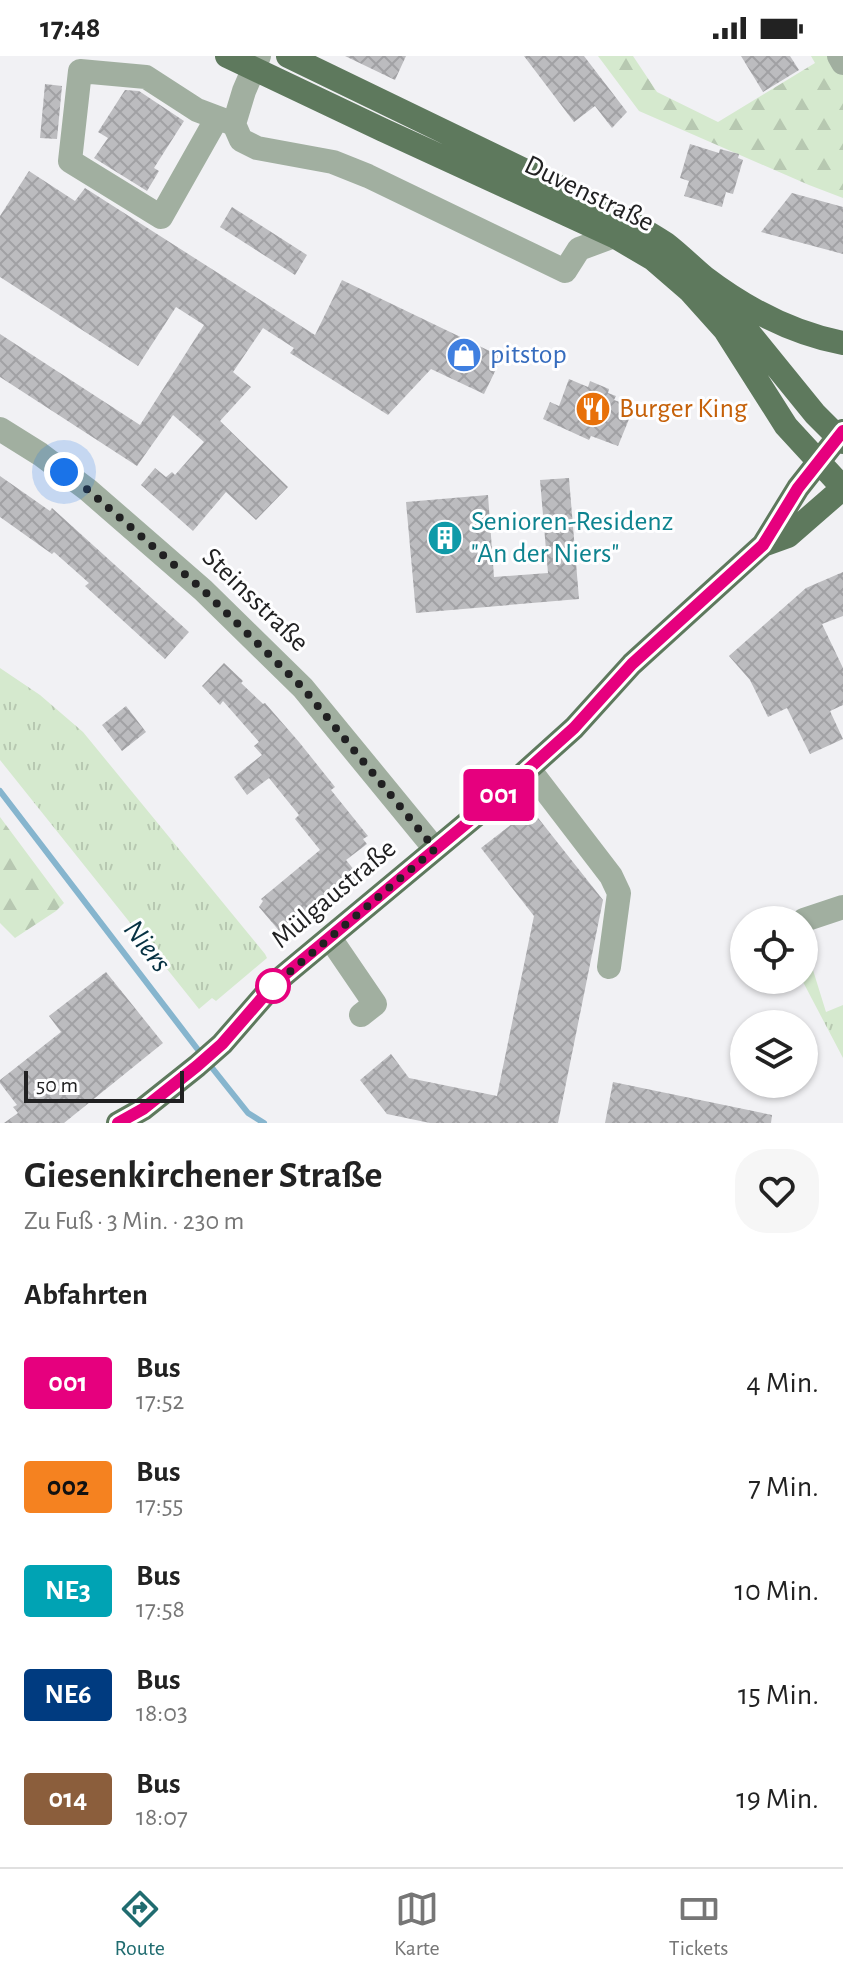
<!DOCTYPE html>
<html lang="de">
<meta charset="utf-8">
<style>
body{margin:0;font-family:"Alegreya Sans",sans-serif;background:#f6f6f6;color:#222;height:100vh;display:flex;flex-direction:column;font-size:30px;white-space:nowrap}
*{box-sizing:border-box;margin:0}
p{font-size:26px;color:#767676}
.icon{flex:none;width:44px;height:44px;fill:none;stroke:currentColor;stroke-width:2;stroke-linecap:round;stroke-linejoin:round}
.map{position:relative;height:1067px;overflow:hidden}
.side{display:flex;flex-direction:column;background:#fff;flex:1}
.side>*{flex:none}
.badge{padding:0 16px;border-radius:6px;font-size:28px;line-height:52px}
.tools{position:absolute;left:730px;top:850px;display:grid;gap:16px}
.tools a{display:grid;place-items:center;width:88px;height:88px;border-radius:50%;background:#fff;box-shadow:0 2px 6px #0004;font-size:40px}
.scale{position:absolute;left:24px;bottom:20px;width:160px;box-sizing:border-box;padding-left:8px;border:4px solid #212122;border-top:0;font-size:22px;line-height:28px;white-space:nowrap;color:#212122;-webkit-text-stroke:6px #fefeff;paint-order:stroke}
.you{position:absolute;width:40px;height:40px;margin:-20px;border:6px solid #fff;border-radius:50%;background:#1a73e8;box-shadow:0 0 0 12px #1a73e833}
.map>.badge{position:absolute;translate:-50% -50%;box-shadow:0 0 0 4px #fff}
h2{padding:0 24px;font-size:30px;line-height:72px}
.round{display:grid;place-items:center;flex:none;width:84px;height:84px;border-radius:32px;background:#f6f6f6}
.overview{display:flex;align-items:center;justify-content:space-between;height:136px;padding:0 24px}
h1{font-size:38px;font-weight:600;line-height:60px}
ul{padding:0;list-style:none}
li{display:flex;align-items:center;gap:24px;height:104px;padding:0 24px}
li div{flex:1}
li b{display:block;font-size:30px}
li em{font-style:normal}
li .badge{min-width:88px;font-weight:700;text-align:center}
.status{display:flex;justify-content:space-between;align-items:center;height:56px;padding:0 40px;background:#fff;direction:ltr}
.status svg{height:22px;fill:currentColor}
.dock{display:flex;justify-content:space-around;align-items:center;height:112px;border-top:2px solid #e0e0e0;background:#fff;font-size:22px;color:#767676}
.dock a{display:grid;justify-items:center;gap:4px}
.dock .active{color:#206c70}
.map>svg:first-child{display:block}
.grass{fill:url(#grass-tufts)}
.forest{fill:url(#forest-firs)}
.lines{fill:none;stroke-linecap:round;stroke-linejoin:round}
.stream{stroke:#86b5ce;stroke-width:6}
.building{fill:url(#building-cross-hatch)}
.minor{stroke:#a1afa0;stroke-width:24}
.major{stroke:#5e795d;stroke-width:24}
.line-casing{stroke:#fff;stroke-width:18}
.line{stroke:#e6007e;stroke-width:12}
.walk{stroke:#212122;stroke-width:8;stroke-dasharray:0 14.4}
.stop-dot{fill:#fff;stroke:#e6007e;stroke-width:4}
.labels{text-anchor:middle;dominant-baseline:central;stroke-width:6;stroke-linejoin:round;paint-order:stroke}
.street-label{font-size:28px;fill:#212122;stroke:#fefeff}
.shop-label{font-size:28px;fill:#366cbe;stroke:#fefeff;text-anchor:start}
.food-label{font-size:28px;fill:#c56008;stroke:#fefeff;text-anchor:start}
.culture-label{font-size:28px;fill:#0d838f;stroke:#fefeff;text-anchor:start}
.water-label{font-size:30px;font-style:italic;fill:#053042;stroke:#fefeff}
</style>
<div class="status"><b>17:48</b><svg viewBox="0 0 49 12"><path d="M0 12V9h3v3zM5 12V6h3v6zM10 12V3h3v9zM15 12V0h3v12zM26 1h20v11H26zM47 4h2v5h-2z"/></svg></div>
<div class="map">
<svg width="843" height="1067" viewBox="0 0 843 1067">
<defs>
<pattern id="grass-tufts" width="24" height="20" patternUnits="userSpaceOnUse" patternTransform="scale(2)"><rect width="24" height="20" fill="#d5e9ce"/><path d="M3 7l-1-3M5 7V3M7 7l1-3M15 17l-1-3M17 17v-4M19 17l1-3" fill="none" stroke="#b7c8b1"/></pattern>
<pattern id="forest-firs" width="22" height="20" patternUnits="userSpaceOnUse" patternTransform="scale(2)"><rect width="22" height="20" fill="#d5e9ce"/><path d="M5 1l3.5 6h-7zM16 11l3.5 6h-7z" fill="#b7c8b1"/></pattern>
<pattern id="building-cross-hatch" width="8" height="8" patternUnits="userSpaceOnUse" patternTransform="scale(2)"><rect width="8" height="8" fill="#bcbcbf"/><path d="M0 0l8 8M0 8l8-8" fill="none" stroke="#a1a1a4"/></pattern>
</defs>
<rect width="100%" height="100%" fill="#f1f1f4"/>
<path class="grass" d="M 0,612 L 40,639 L 83,676 L 265,898 L 267,902 L 216,945 L 212,942 L 199,953 L 0,704 Z
M 804,885 L 826,956 L 843,949 L 843,1002 L 802,924 L 804,924 Z"/>
<path class="forest" d="M 598,0 L 633,0 L 657,36 L 718,66 L 815,7 L 811,0 L 843,0 L 843,142 L 809,129 L 639,55 Z
M 0,761 L 64,847 L 56,855 L 15,882 L 0,867 Z"/>
<g class="lines">
<path class="stream" d="M 0,735 L 202,999
M 209,1008 L 248,1057 L 264,1067"/>
</g>
<path class="building" d="M 345,0 L 406,0 L 395,24 Z
M 524,0 L 584,0 L 627,56 L 612,72 L 595,50 L 574,66 Z
M 741,0 L 790,0 L 799,14 L 763,36 Z
M 45,28 L 62,30 L 57,83 L 40,82 Z
M 125,34 L 139,35 L 184,65 L 154,112 L 159,115 L 147,135 L 94,102 L 108,82 L 98,76 Z
M 690,88 L 719,97 L 720,93 L 739,98 L 738,102 L 743,104 L 733,138 L 726,136 L 722,151 L 684,140 L 689,125 L 680,122 Z
M 29,115 L 75,145 L 85,132 L 315,279 L 342,224 L 502,301 L 484,338 L 431,313 L 388,359 L 290,297 L 294,292 L 263,272 L 233,316 L 251,331 L 220,365 L 288,431 L 256,464 L 226,436 L 193,475 L 141,429 L 155,412 L 166,421 L 172,416 L 175,419 L 204,386 L 173,359 L 137,410 L 0,321 L 0,278 L 140,369 L 204,269 L 176,251 L 138,310 L 0,221 L 0,160 Z
M 792,137 L 843,151 L 843,198 L 761,176 Z
M 232,151 L 307,199 L 295,219 L 220,171 Z
M 569,323 L 588,331 L 590,325 L 609,333 L 608,337 L 616,340 L 614,344 L 634,351 L 618,390 L 591,380 L 589,384 L 543,363 L 550,346 L 559,350 Z
M 0,420 L 50,455 L 52,452 L 189,576 L 165,603 L 85,530 L 89,527 L 54,496 L 52,498 L 0,461 Z
M 569,422 L 579,543 L 416,557 L 406,446 L 488,439 L 494,521 L 548,517 L 540,424 Z
M 843,516 L 843,560 L 822,568 L 843,612 L 843,649 L 830,655 L 843,683 L 810,698 L 787,652 L 768,661 L 750,624 L 729,600 L 806,532 Z
M 224,607 L 243,625 L 241,627 L 263,648 L 265,647 L 299,686 L 335,731 L 331,734 L 368,780 L 363,783 L 367,788 L 346,804 L 359,820 L 290,877 L 286,873 L 281,877 L 259,851 L 263,845 L 261,843 L 320,794 L 295,763 L 299,759 L 269,722 L 247,739 L 234,721 L 262,699 L 254,690 L 259,686 L 223,645 L 220,649 L 202,630 Z
M 126,650 L 146,676 L 122,695 L 102,669 Z
M 531,753 L 603,844 L 558,1067 L 430,1067 L 387,1058 L 360,1024 L 391,998 L 409,1022 L 497,1040 L 534,860 L 481,792 Z
M 106,916 L 163,987 L 64,1067 L 4,1067 L 18,1057 L 13,1051 L 17,1049 L 0,1027 L 0,1024 L 61,976 L 49,960 Z
M 613,1026 L 772,1059 L 771,1067 L 605,1067 Z"/>
<g class="lines">
<path class="minor" d="M 259,0 L 244,35 L 234,68 L 241,84 L 257,92 L 333,106 L 368,120 L 565,215 L 579,193 L 614,180
M 839,0 L 843,7
M 217,62 L 161,161 L 70,105 L 80,15 L 146,21 L 197,54 L 234,68
M 0,373 L 40,398 L 88,434 L 203,534 L 303,632 L 435,793
M 529,713 L 611,820 L 619,837 L 609,911
M 804,864 L 843,851
M 330,882 L 375,948 L 361,959"/>
<path class="major" d="M 227,0 L 383,74 L 614,180 L 653,203 L 690,235 L 725,274 L 786,370 L 843,432
M 288,0 L 629,165 C 641,173 654,180 666,188 C 679,198 691,210 704,221 C 746,253 791,277 843,287
M 720,241 L 815,358 L 843,386
M 763,489 L 788,480 L 843,432
M 118,1067 L 143,1053 L 197,1010 L 222,988 L 276,926 L 485,752 L 574,672 L 632,608 L 763,489 L 798,432 L 843,375"/>
</g>
<g class="lines">
<defs>
<path id="line" d="M 118,1067 L 143,1053 L 197,1010 L 222,988 L 276,926 L 485,752 L 574,672 L 632,608 L 763,489 L 798,432 L 843,375"/>
</defs>
<use href="#line" class="line-casing"/>
<use href="#line" class="line"/>
<path class="walk" d="M 64,416 L 88,434 L 203,534 L 303,632 L 435,793 L 273,930"/>
</g>
<defs>
<symbol id="shop-disc" viewBox="-11 -11 22 22"><circle r="9.5" fill="#3f7fe0" stroke="#fefeff"/><path d="M-5-2.5h2.3a2.7 3.5 0 0 1 5.4 0H5L5.5 6h-11ZM-1.5-2.5h3a1.5 2.3 0 0 0-3 0Z" fill="#fff"/></symbol>
<symbol id="restaurant-disc" viewBox="-11 -11 22 22"><circle r="9.5" fill="#e8710a" stroke="#fefeff"/><path d="M-5-6h1v4h1v-4h1v4h1v-4h1v5L-1.5 .5V6h-2V.5L-5-1ZM5-6V6H3V1.5H1.5Q1.5-4 5-6Z" fill="#fff"/></symbol>
<symbol id="building-disc" viewBox="-11 -11 22 22"><circle r="9.5" fill="#0f9aa8" stroke="#fefeff"/><path d="M-4-6H4V6H1V3H-1V6H-4ZM-2.5-4.3h1.7v1.8h-1.7ZM.8-4.3h1.7v1.8H.8ZM-2.5-1h1.7V.8h-1.7ZM.8-1h1.7V.8H.8Z" fill="#fff"/></symbol>
</defs>
<g fill-rule="evenodd">
<use href="#shop-disc" x="444" y="279" width="40" height="40"/>
<use href="#restaurant-disc" x="573" y="333" width="40" height="40"/>
<use href="#building-disc" x="425" y="462" width="40" height="40"/>
</g>
<circle class="stop-dot" cx="273" cy="930" r="16"/>
<g class="labels">
<g class="street-label">
<text transform="translate(589 138) rotate(26)">Duvenstraße</text>
<text transform="translate(255 544) rotate(44)">Steinsstraße</text>
<text transform="translate(334 838) rotate(-40)">Mülgaustraße</text>
</g>
<g class="shop-label">
<text x="490" y="299">pitstop</text>
</g>
<g class="food-label">
<text x="619" y="353">Burger King</text>
</g>
<g class="culture-label">
<text x="471" y="466">Senioren-Residenz<tspan x="471" dy="32">"An der Niers"</tspan></text>
</g>
<g class="water-label">
<text transform="translate(147 890) rotate(52)">Niers</text>
</g>
</g>
</svg>
<div class="tools">
<a><svg class="icon" aria-label="locate" viewBox="0 0 24 24"><circle cx="12" cy="12" r="6"/><path d="M12 2v4M12 18v4M2 12h4M18 12h4"/></svg></a>
<a><svg class="icon" aria-label="layers" viewBox="0 0 24 24"><path d="M12 4l9 5-9 5-9-5zM3 14l9 5 9-5"/></svg></a>
</div>
<div class="scale">50 m</div>
<div class="you" style="left:64px;top:416px"></div>
<b class="badge" style="left:499px;top:739px;background:#e6007e;color:#fff">001</b>
</div>
<section class="side">
<div class="overview"><div><h1>Giesenkirchener Straße</h1><p>Zu Fuß · 3 Min. · 230 m</p></div><a class="round"><svg class="icon" aria-label="heart" viewBox="0 0 24 24"><path d="M12 20l-8-8c-3-5 5-10 8-4 3-6 11-1 8 4z"/></svg></a></div>
<h2>Abfahrten</h2>
<ul>
<li><span class="badge" style="background:#e6007e;color:#fff">001</span><div><b>Bus</b><p>17:52</p></div><em>4 Min.</em></li>
<li><span class="badge" style="background:#f58220;color:#111">002</span><div><b>Bus</b><p>17:55</p></div><em>7 Min.</em></li>
<li><span class="badge" style="background:#00a3b4;color:#fff">NE3</span><div><b>Bus</b><p>17:58</p></div><em>10 Min.</em></li>
<li><span class="badge" style="background:#003b80;color:#fff">NE6</span><div><b>Bus</b><p>18:03</p></div><em>15 Min.</em></li>
<li><span class="badge" style="background:#8b5e3c;color:#fff">014</span><div><b>Bus</b><p>18:07</p></div><em>19 Min.</em></li>
</ul>
</section>
<nav class="dock">
<a class="active"><svg class="icon" aria-label="directions" viewBox="0 0 24 24"><path d="M12 3l9 9-9 9-9-9zM9 14v-3h6M13 9l2 2-2 2"/></svg>Route</a>
<a><svg class="icon" aria-label="map" viewBox="0 0 24 24"><path d="M3 6l6-2 6 2 6-2v14l-6 2-6-2-6 2zM9 4v14M15 6v14"/></svg>Karte</a>
<a><svg class="icon" aria-label="tickets" viewBox="0 0 24 24"><path d="M3 7h18v10H3zM15 7v10"/></svg>Tickets</a>
</nav>
